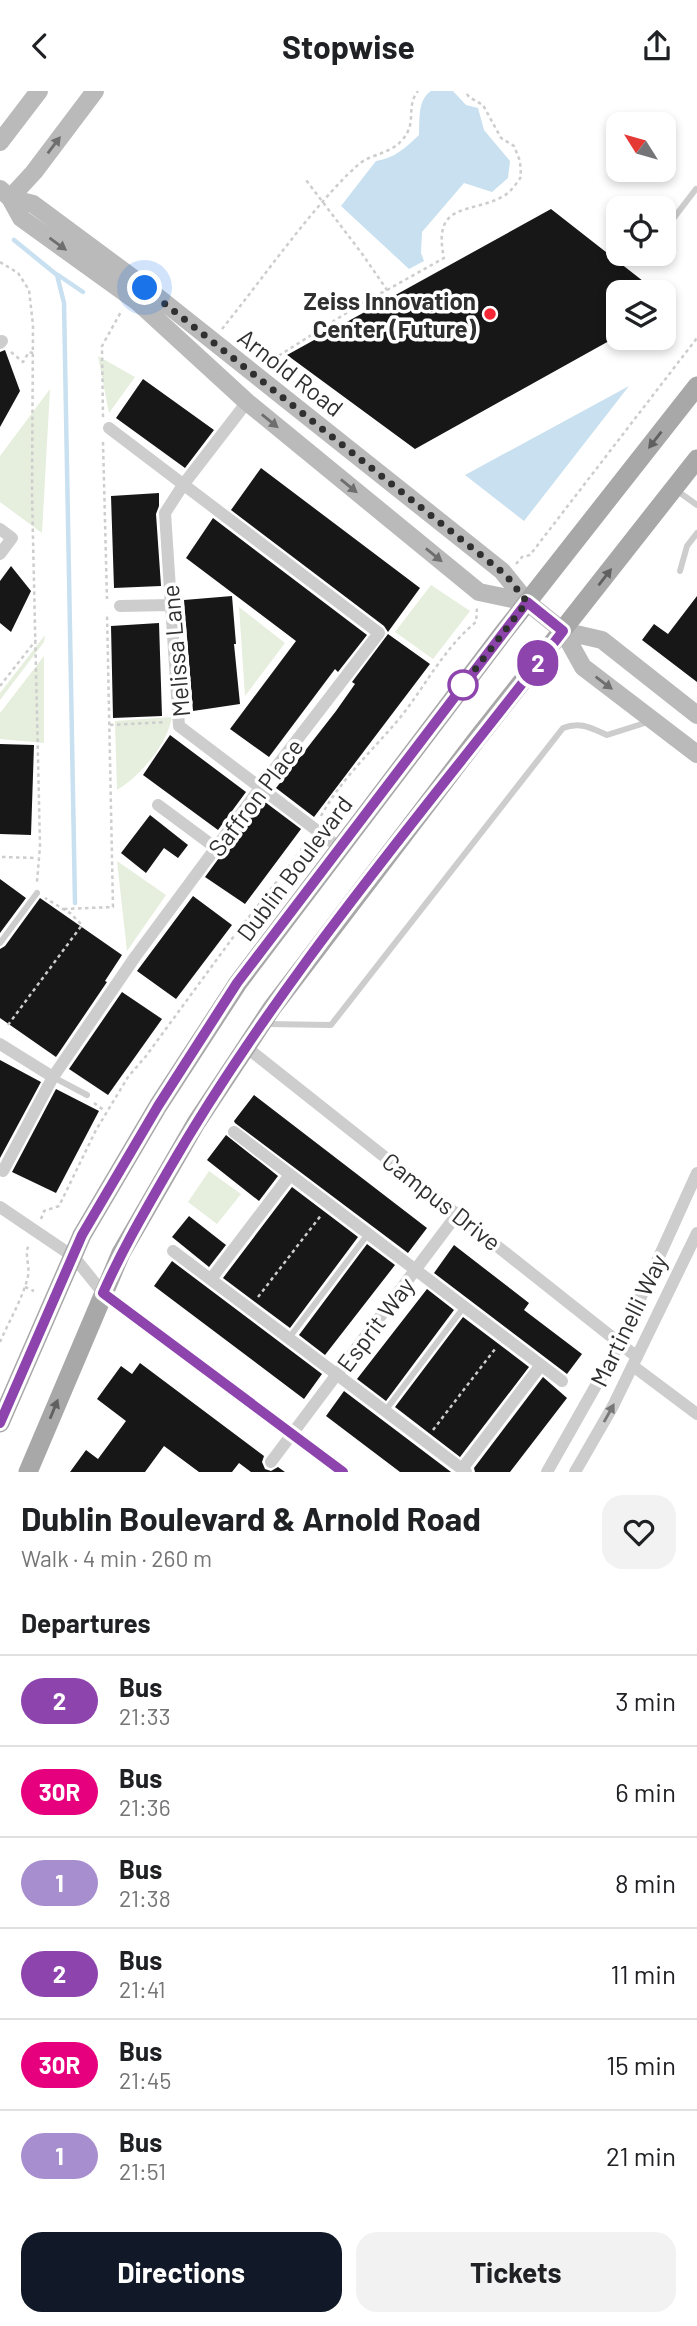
<!DOCTYPE html>
<meta charset="utf-8">
<style>
body{margin:0;font-family:Barlow,sans-serif;background:#f2f2f2;color:#202124;height:100vh;display:flex;flex-direction:column;font-size:26px;white-space:nowrap}
*{box-sizing:border-box;margin:0}
p{font-size:23px;color:#757577}
.icon{flex:none;width:38px;height:38px;fill:none;stroke:currentColor;stroke-width:2;stroke-linecap:round;stroke-linejoin:round}
.map{position:relative;height:1381px;overflow:hidden}
.details{display:flex;flex-direction:column;background:#fff;flex:1}
.details>*{flex:none}
.badge{padding:0 14px;border-radius:23px;font-size:24px;line-height:46px}
.needle{width:46px;rotate:307deg}
.tools{position:absolute;left:606px;top:21px;display:grid;gap:14px}
.tools a{display:grid;place-items:center;width:70px;height:70px;border-radius:14px;background:#fff;box-shadow:0 4px 10px #0003;font-size:35px}
.you{position:absolute;width:35px;height:35px;margin:-18px;border:5px solid #fff;border-radius:50%;background:#1a73e8;box-shadow:0 0 0 10px #1a73e833}
.map>.badge{position:absolute;translate:-50% -50%;box-shadow:0 0 0 4px #fff}
h2{padding:0 21px;font-size:26px;line-height:63px}
.round{display:grid;place-items:center;flex:none;width:74px;height:74px;border-radius:21px;background:#f2f2f2}
.head{display:flex;align-items:center;justify-content:space-between;height:119px;padding:0 21px}
h1{font-size:33px;font-weight:700;line-height:52px}
.action{display:flex;gap:14px;margin-top:auto;padding:14px 21px}
.action a{flex:1;height:80px;border-radius:21px;background:#111827;color:#fff;font-size:28px;font-weight:700;line-height:80px;text-align:center}
.action a+a{background:#f2f2f2;color:#202124}
ul{padding:0;list-style:none}
li{display:flex;align-items:center;gap:21px;height:91px;padding:0 21px;border-top:2px solid #e0e0e0}
li div{flex:1}
li b{display:block;font-size:26px}
li em{font-style:normal}
li .badge{min-width:77px;font-weight:700;text-align:center}
header{display:flex;justify-content:space-between;align-items:center;height:91px;padding:0 21px;background:#fff;font-size:32px;font-weight:700}
.map>svg:first-child{display:block}
.green{fill:#e6eedd}
.water{fill:#c8e0ef}
.lines{fill:none;stroke-linecap:round;stroke-linejoin:round}
.stream{stroke:#c8e0ef;stroke-width:4.5}
.building{fill:#171717}
.path{stroke:#cdcdcd;stroke-width:2.5;stroke-dasharray:3.5 3.5;stroke-linecap:butt}
.lane{stroke:#cdcdcd;stroke-width:6}
.street{stroke:#cdcdcd;stroke-width:12}
.secondary{stroke:#bababa;stroke-width:18}
.primary{stroke:#a8a8a8;stroke-width:19}
.oneway{fill:#6e6e6e}
.oneway2{fill:#606060}
.oneway3{fill:#777}
.line-casing{stroke:#fff;stroke-width:16}
.line{stroke:#8e44ad;stroke-width:10}
.walk{stroke:#303030;stroke-width:7;stroke-dasharray:0 12.6}
.poi-dot{fill:#f32736;stroke:#fff;stroke-width:2.5}
.stop-dot{fill:#fff;stroke:#8e44ad;stroke-width:3.5}
.labels{text-anchor:middle;dominant-baseline:central;stroke-width:7;stroke-linejoin:round;paint-order:stroke}
.poi-label{font-size:24px;font-weight:bold;fill:#303030;stroke:#fff;text-anchor:end}
.street-label{font-size:24px;fill:#303030;stroke:#fff}
</style>
<header><svg class="icon" aria-label="back" viewBox="0 0 24 24"><path d="M15 5l-7 7 7 7"/></svg>Stopwise<svg class="icon" aria-label="share" viewBox="0 0 24 24"><path d="M12 15V3M7 8l5-5 5 5M5 13v7h14v-7"/></svg></header>
<div class="map">
<svg width="697" height="1381" viewBox="0 0 697 1381">
<rect width="100%" height="100%" fill="#fff"/>
<path class="green" d="M 98,265 L 135,286 L 109,322 Z
M 50,298 L 42,442 L 0,411 L 0,365 Z
M 431,494 L 470,520 L 433,568 L 395,541 Z
M 239,516 L 285,552 L 245,605 Z
M 45,544 L 44,551 L 0,609 L 0,602 Z
M 44,565 L 44,652 L 0,648 L 0,622 Z
M 172,626 C 167,654 140,685 117,699 L 115,630 Z
M 117,770 L 166,804 L 127,860 Z
M 209,1080 L 241,1103 L 217,1133 L 188,1111 Z"/>
<path class="water" d="M 431,0 L 453,0 L 466,14 L 478,17 L 484,39 L 510,70 L 508,87 L 492,101 L 464,92 L 422,141 L 421,162 L 424,170 L 409,178 L 341,115 L 376,70 C 395,67 405,57 419,44 C 420,30 417,9 431,0 Z
M 629,295 L 524,430 L 465,384 Z"/>
<g class="lines">
<path class="stream" d="M 14,149 L 57,184 L 64,212 L 75,812
M 58,184 L 83,201"/>
</g>
<path class="building" d="M 551,118 L 657,201 L 618,201 L 618,245 L 415,358 L 287,264 Z
M 5,259 L 20,300 L 0,336 L 0,261 Z
M 143,288 L 214,339 L 185,377 L 116,327 Z
M 261,377 L 420,497 L 388,541 L 384,535 L 231,419 Z
M 159,402 L 159,415 L 156,423 L 161,495 L 114,497 L 111,405 Z
M 213,427 L 367,544 L 338,581 L 335,578 L 269,666 L 230,638 L 296,550 L 186,467 Z
M 11,475 L 31,500 L 11,541 L 0,532 L 0,490 Z
M 232,505 L 236,553 L 234,553 L 240,613 L 193,620 L 184,509 Z
M 697,505 L 697,591 L 642,549 L 654,533 L 668,543 Z
M 159,532 L 162,625 L 113,627 L 111,535 Z
M 388,543 L 430,573 L 314,726 L 276,697 L 336,620 L 355,593 L 352,591 Z
M 170,644 L 246,701 L 218,739 L 143,684 Z
M 0,653 L 34,654 L 31,744 L 0,743 Z
M 260,711 L 264,713 L 265,711 L 301,738 L 245,813 L 205,786 Z
M 150,724 L 188,754 L 178,767 L 164,757 L 146,782 L 121,762 Z
M 0,788 L 26,807 L 0,842 Z
M 193,805 L 232,834 L 176,908 L 137,880 Z
M 40,807 L 122,864 L 105,890 L 107,891 L 56,966 L 0,927 L 0,858 L 5,855 Z
M 122,901 L 162,928 L 108,1004 L 69,978 Z
M 0,969 L 41,991 L 0,1067 Z
M 56,998 L 99,1020 L 56,1102 L 12,1081 Z
M 254,1004 L 427,1137 L 408,1162 L 235,1032 L 234,1030 Z
M 226,1044 L 278,1085 L 259,1110 L 207,1069 Z
M 292,1096 L 358,1146 L 290,1237 L 223,1187 Z
M 189,1125 L 226,1154 L 209,1176 L 172,1146 Z
M 367,1153 L 395,1174 L 325,1264 L 299,1244 Z
M 454,1154 L 529,1212 L 524,1219 L 582,1263 L 567,1283 L 434,1182 Z
M 172,1170 L 322,1283 L 304,1308 L 154,1195 Z
M 427,1198 L 454,1219 L 386,1310 L 357,1288 Z
M 463,1226 L 529,1276 L 460,1366 L 395,1316 Z
M 140,1272 L 264,1365 L 262,1371 L 265,1378 L 271,1380 L 278,1376 L 285,1381 L 251,1381 L 239,1372 L 232,1381 L 199,1381 L 164,1355 L 145,1381 L 70,1381 L 86,1359 L 98,1368 L 126,1330 L 97,1308 L 121,1275 L 132,1283 Z
M 543,1286 L 567,1307 L 510,1381 L 475,1381 L 474,1377 Z
M 344,1300 L 451,1381 L 400,1381 L 326,1325 Z"/>
<g class="lines">
<path class="path" d="M 0,171 L 18,182 L 29,199 L 33,234 L 32,404 L 40,755 L 37,791
M 387,199 L 444,167 C 432,111 469,123 502,106 C 510,102 516,93 521,86 L 520,70 L 514,55 L 501,47 L 483,14 L 469,6 L 465,0
M 222,238 C 264,186 302,130 348,83 C 355,77 361,70 369,67 C 381,62 394,59 402,49 C 418,32 405,16 418,0
M 11,261 L 23,271 L 29,261 L 33,262
M 267,272 L 364,211 L 387,199 L 363,164 L 306,89
M 103,326 L 102,255 L 122,219
M 103,351 L 107,508
M 516,473 L 522,466 L 530,464 L 697,247
M 0,595 L 36,549
M 110,634 L 166,631
M 321,725 C 341,688 372,660 399,628 C 425,596 443,558 476,531 L 477,517
M 2,766 L 37,767
M 64,818 L 113,816 L 107,522
M 8,934 L 82,834 L 70,822 L 45,807
M 94,1012 L 105,1020
M 41,1128 L 44,1120 L 59,1115 L 96,1039 L 128,986 L 146,965 L 234,845 L 301,760 L 305,747
M 25,1196 L 34,1200
M 258,1206 L 322,1123
M 0,1251 C 9,1230 23,1207 28,1185 C 30,1173 24,1164 29,1153
M 433,1339 L 495,1258"/>
<path class="lane" d="M 663,141 L 696,98
M 676,399 L 697,414
M 680,480 L 687,455 L 697,442
M 0,852 L 37,802
M 267,933 L 331,934 L 563,637 C 580,630 591,637 607,644 L 648,631
M 53,986 L 87,1004
M 289,1247 L 368,1143
M 385,1320 L 464,1216"/>
<path class="street" d="M 0,252 L 2,250
M 247,311 L 183,394 L 165,422 L 179,635 L 340,757
M 0,438 L 12,447 L 0,463
M 120,515 L 171,514
M 158,714 L 216,757
M 0,953 L 53,986
M 246,956 L 637,1266
M 234,1041 L 562,1290
M 3,1080 L 53,986 L 135,866 L 260,697 L 379,542 L 109,337
M 0,1116 L 74,1166 L 103,1202 L 343,1381
M 173,1160 L 466,1381
M 211,1188 L 290,1084
M 633,1275 L 697,1323
M 271,1371 L 458,1122
M 462,1378 L 541,1274
M 547,1381 L 620,1252 L 697,1082
M 575,1381 L 613,1315 L 697,1142"/>
<path class="secondary" d="M 0,51 L 39,0
M 0,98 L 10,107 L 21,127 L 139,212 L 247,311 L 479,501 L 527,511
M 10,107 L 33,113 L 145,196 L 502,480 L 527,511 L 563,540 L 583,576 L 697,663
M 10,107 L 34,81 L 95,0
M 563,540 L 602,549 L 697,624"/>
<path class="primary" d="M 0,1332 L 82,1144 L 158,1015 L 238,892 L 503,542 L 697,295
M 28,1381 L 121,1162 L 196,1032 L 272,917 L 476,649 L 697,368"/>
</g>
<defs><path id="oneway-solid" d="M-6-.8H1V-3.2L6.5 0L1 3.2V.8H-6Z" transform="scale(1.75)"/></defs>
<g class="oneway">
<use href="#oneway-solid" transform="translate(54 54) rotate(-53)"/>
<use href="#oneway-solid" transform="translate(58 153) rotate(36)"/>
<use href="#oneway-solid" transform="translate(270 330) rotate(39)"/>
<use href="#oneway-solid" transform="translate(349 395) rotate(39)"/>
<use href="#oneway-solid" transform="translate(434 464) rotate(39)"/>
<use href="#oneway-solid" transform="translate(604 592) rotate(37)"/>
</g>
<g class="oneway2">
<use href="#oneway-solid" transform="translate(655 349) rotate(128)"/>
<use href="#oneway-solid" transform="translate(605 486) rotate(-52)"/>
<use href="#oneway-solid" transform="translate(54 1318) rotate(-68)"/>
</g>
<use class="oneway3" href="#oneway-solid" transform="translate(609 1322) rotate(-61)"/>
<g class="lines">
<defs>
<path id="line" d="M 0,1332 L 82,1144 L 158,1015 L 237,892 L 527,511 L 563,540 C 427,717 279,887 168,1080 C 145,1120 122,1159 103,1202 L 343,1381"/>
</defs>
<use href="#line" class="line-casing"/>
<use href="#line" class="line"/>
<path class="walk" d="M 145,197 L 506,484 L 527,511 L 463,594"/>
</g>
<circle class="poi-dot" cx="490" cy="223" r="7"/>
<circle class="stop-dot" cx="463" cy="594" r="14"/>
<g class="labels">
<g class="poi-label">
<text x="476" y="209">Zeiss Innovation<tspan x="476" dy="28">Center (Future)</tspan></text>
</g>
<g class="street-label">
<text transform="translate(291 281) rotate(38)">Arnold Road</text>
<text transform="translate(175 560) rotate(-95)">Melissa Lane</text>
<text transform="translate(255 706) rotate(-53)">Saffron Place</text>
<text transform="translate(294 777) rotate(-53)">Dublin Boulevard</text>
<text transform="translate(442 1110) rotate(38)">Campus Drive</text>
<text transform="translate(628 1229) rotate(-64)">Martinelli Way</text>
<text transform="translate(375 1233) rotate(-53)">Esprit Way</text>
</g>
</g>
</svg>
<div class="tools">
<a><svg class="needle" viewBox="-14 -14 28 28"><path d="M0-13l5 13h-10z" fill="#e53935"/><path d="M0 13l5-13h-10z" fill="#757577"/></svg></a>
<a><svg class="icon" aria-label="locate" viewBox="0 0 24 24"><circle cx="12" cy="12" r="6"/><path d="M12 2v4M12 18v4M2 12h4M18 12h4"/></svg></a>
<a><svg class="icon" aria-label="layers" viewBox="0 0 24 24"><path d="M12 4l9 5-9 5-9-5zM3 14l9 5 9-5"/></svg></a>
</div>
<div class="you" style="left:145px;top:197px"></div>
<b class="badge" style="left:538px;top:572px;background:#8e44ad;color:#fff">2</b>
</div>
<section class="details">
<div class="head"><div><h1>Dublin Boulevard &amp; Arnold Road</h1><p>Walk · 4 min · 260 m</p></div><a class="round"><svg class="icon" aria-label="heart" viewBox="0 0 24 24"><path d="M12 20l-8-8c-3-5 5-10 8-4 3-6 11-1 8 4z"/></svg></a></div>
<h2>Departures</h2>
<ul>
<li><span class="badge" style="background:#8e44ad;color:#fff">2</span><div><b>Bus</b><p>21:33</p></div><em>3 min</em></li>
<li><span class="badge" style="background:#e6007e;color:#fff">30R</span><div><b>Bus</b><p>21:36</p></div><em>6 min</em></li>
<li><span class="badge" style="background:#a78fcf;color:#fff">1</span><div><b>Bus</b><p>21:38</p></div><em>8 min</em></li>
<li><span class="badge" style="background:#8e44ad;color:#fff">2</span><div><b>Bus</b><p>21:41</p></div><em>11 min</em></li>
<li><span class="badge" style="background:#e6007e;color:#fff">30R</span><div><b>Bus</b><p>21:45</p></div><em>15 min</em></li>
<li><span class="badge" style="background:#a78fcf;color:#fff">1</span><div><b>Bus</b><p>21:51</p></div><em>21 min</em></li>
</ul>
<div class="action"><a>Directions</a><a>Tickets</a></div>
</section>
